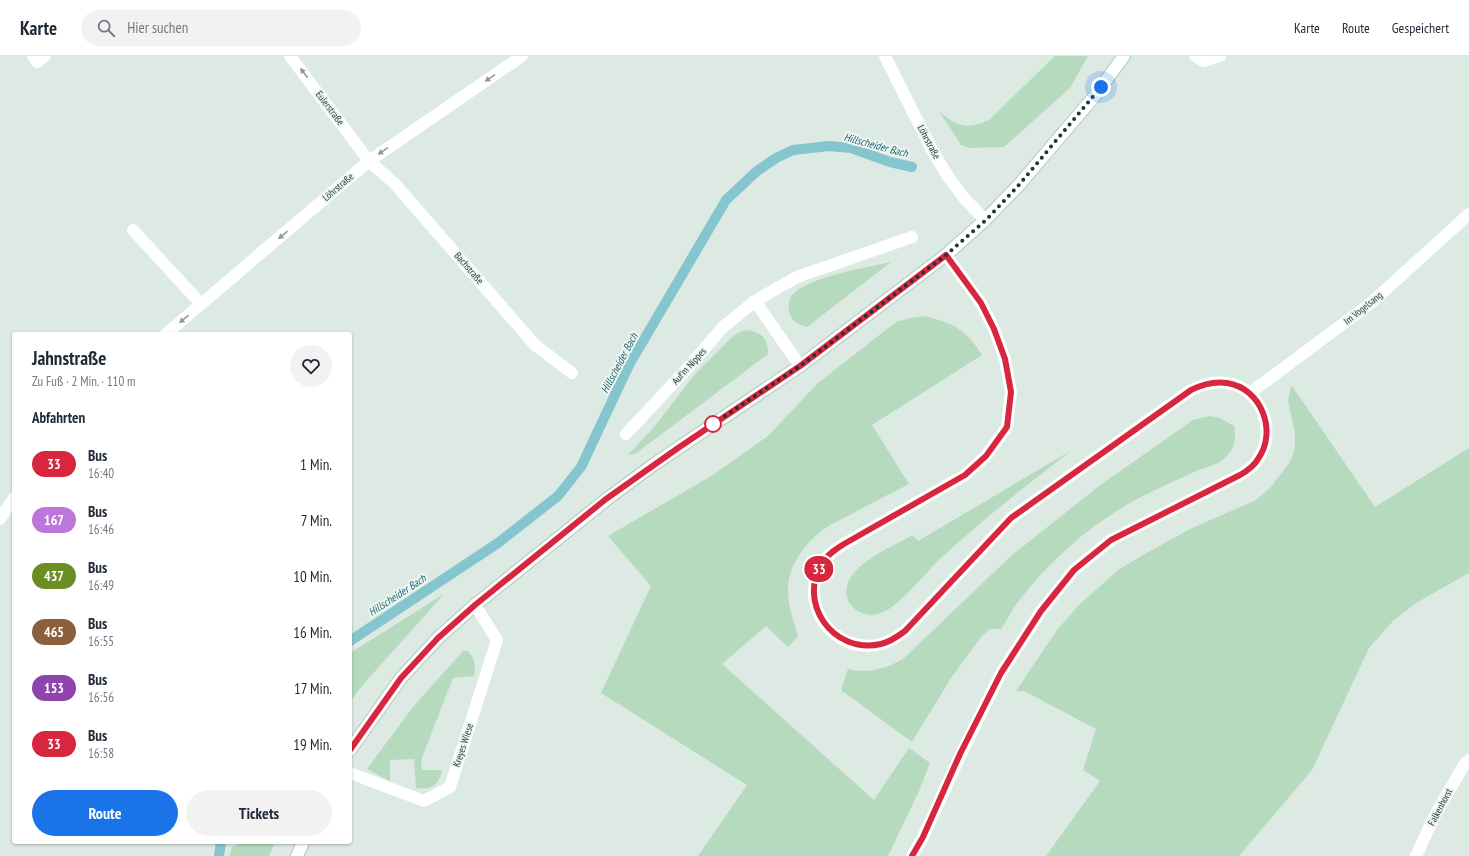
<!DOCTYPE html>
<html lang="de">
<meta charset="utf-8">
<style>
body{margin:0;font-family:"PT Sans Narrow",sans-serif;background:#f2f2f3;color:#1f2937;height:100vh;display:flex;flex-direction:column;font-size:15px;white-space:nowrap}
*{box-sizing:border-box;margin:0}
p{font-size:13px;color:#747a83}
.icon{flex:none;width:22px;height:22px;fill:none;stroke:currentColor;stroke-width:2;stroke-linecap:round;stroke-linejoin:round}
.map{position:relative;flex:1;overflow:hidden}
.drawer{position:absolute;left:12px;top:276px;width:340px;height:512px;display:flex;flex-direction:column;background:#fff;border-radius:4px;box-shadow:0 1px 3px #0004}
.drawer>*{flex:none}
.badge{padding:0 8px;border-radius:13px;font-size:14px;line-height:26px}
.you{position:absolute;width:20px;height:20px;margin:-10px;border:3px solid #fff;border-radius:50%;background:#1a73e8;box-shadow:0 0 0 6px #1a73e833}
.map>.badge{position:absolute;translate:-50% -50%;box-shadow:0 0 0 2px #fff}
h2{padding:0 20px;font-size:15px;line-height:36px}
.round{display:grid;place-items:center;flex:none;width:42px;height:42px;border-radius:21px;background:#f2f2f3}
.headline{display:flex;align-items:center;justify-content:space-between;height:68px;padding:0 20px}
h1{font-size:19px;font-weight:800;line-height:30px}
.button{display:flex;gap:8px;margin-top:auto;padding:8px 20px}
.button a{flex:1;height:46px;border-radius:24px;background:#1a73e8;color:#fff;font-size:16px;font-weight:800;line-height:46px;text-align:center}
.button a+a{background:#f2f2f3;color:#1f2937}
ul{padding:0;list-style:none}
li{display:flex;align-items:center;gap:12px;height:56px;padding:0 20px}
li div{flex:1}
li b{display:block;font-size:15px}
li em{font-style:normal}
li .badge{min-width:44px;font-weight:700;text-align:center}
header{display:flex;align-items:center;gap:24px;box-sizing:border-box;height:56px;padding:0 20px;background:#fff;border-bottom:1px solid #e0e1e3}
header strong{font-size:19px}
nav{display:flex;gap:22px;margin-inline-start:auto;font-size:14px}
.search{width:280px;height:36px;background:#f2f2f3;display:flex;align-items:center;gap:10px;box-sizing:border-box;padding:0 14px;border-radius:22px;color:#747a83;font-size:15px}
.map>svg:first-child{display:block}
.green{fill:#b6dabe}
.lines{fill:none;stroke-linecap:round;stroke-linejoin:round}
.stream{stroke:#85c5ce;stroke-width:10}
.secondary-casing{stroke:#b1c8bf;stroke-width:14}
.service{stroke:#fff;stroke-width:12}
.pedestrian{stroke:#fff;stroke-width:12}
.minor{stroke:#fff;stroke-width:12}
.tertiary{stroke:#fff;stroke-width:12}
.secondary{stroke:#fff;stroke-width:12}
.oneway{fill:#8f9b98}
.line-casing{stroke:#fff;stroke-width:9}
.line{stroke:#d7263d;stroke-width:6}
.walk{stroke:#1f3730;stroke-width:4;stroke-dasharray:0 7.2}
.stop-dot{fill:#fff;stroke:#d7263d;stroke-width:2}
.labels{text-anchor:middle;dominant-baseline:central;stroke-width:4;stroke-linejoin:round;paint-order:stroke}
.street-label{font-size:10px;fill:#1f3730;stroke:#edf6f1}
.water-label{font-size:11px;font-style:italic;fill:#1c6571;stroke:#edf6f1}
</style>
<header>
<strong>Karte</strong>
<div class="search"><svg class="icon" aria-label="search" viewBox="0 0 24 24"><circle cx="10" cy="10" r="6"/><path d="M15 15l6 6"/></svg>Hier suchen</div>
<nav><a>Karte</a><a>Route</a><a>Gespeichert</a></nav>
</header>
<div class="map">
<svg width="1469" height="800" viewBox="0 0 1469 800">
<rect width="100%" height="100%" fill="#dde9e3"/>
<path class="green" d="M 1055,0 L 1088,0 L 1070,32 L 1004,91 L 970,92 L 961,89 L 939,55 C 956,71 968,74 989,64 Z
M 891,206 L 807,271 C 797,268 789,264 789,253 C 788,249 789,244 791,241 C 802,222 869,211 891,206 Z
M 924,260 C 953,267 966,273 982,299 L 872,369 L 909,428 C 891,437 874,446 857,455 C 849,460 839,464 830,469 C 808,483 787,508 788,536 C 788,551 794,566 798,580 L 788,591 L 766,570 L 722,608 L 874,744 L 909,692 L 930,707 L 919,735 L 888,800 L 698,800 L 747,729 L 601,637 L 651,530 L 608,480 L 713,419 L 768,380 L 818,327 L 896,266 L 910,262 Z
M 747,274 C 762,276 768,283 768,298 L 635,398 L 628,399 L 654,371 L 695,318 L 733,280 L 740,276 Z
M 1292,330 L 1375,451 L 1469,392 L 1469,517 L 1416,547 L 1393,565 L 1369,592 L 1312,714 L 1239,800 L 1046,800 L 1100,725 L 1083,714 L 1096,673 L 1024,635 L 1016,635 L 1057,574 L 1079,549 L 1118,514 L 1143,499 L 1190,473 L 1256,444 L 1270,432 L 1290,406 L 1295,392 L 1295,377 L 1288,345 L 1290,335 Z
M 1210,360 L 1220,362 L 1234,370 C 1237,382 1234,394 1224,403 C 1216,409 1208,411 1199,414 C 1182,421 1166,429 1149,437 C 1099,461 1055,499 1021,542 C 1013,551 1008,563 1001,573 L 990,573 L 981,581 L 951,622 L 912,686 L 841,634 L 848,613 C 869,618 885,613 903,603 L 1011,500 L 1099,430 L 1193,364 Z
M 1072,394 C 1027,429 982,464 941,502 C 926,516 899,551 881,557 C 868,562 853,556 848,544 C 836,513 893,490 913,479 L 918,485 Z
M 444,538 L 361,631 L 350,646 L 350,597 Z
M 463,595 L 468,595 C 475,603 476,609 474,620 L 453,622 L 421,704 L 422,714 L 442,714 C 439,730 431,734 416,732 L 414,703 L 390,704 L 390,725 L 367,713 L 413,651 Z
M 244,786 L 275,786 L 269,800 L 230,800 L 232,791 Z"/>
<g class="lines">
<path class="stream" d="M 350,585 L 498,487 L 558,440 L 581,411 L 629,309 L 726,144 L 757,115 L 776,102 L 793,94 L 829,90 L 851,92 L 890,106 L 912,111
M 219,800 L 221,786"/>
<defs>
<path id="secondary" d="M 350,694 L 401,622 L 438,582 L 475,549 L 607,443 L 653,409 L 800,310 L 946,199 L 985,164 L 1018,130 L 1093,42 L 1124,0
M 297,800 L 303,786"/>
</defs>
<use href="#secondary" class="secondary-casing"/>
<path class="service" d="M 133,174 L 201,248
M 755,245 L 800,310
M 626,378 L 686,314 L 723,271 L 755,245 L 797,221 L 912,181"/>
<path class="pedestrian" d="M 33,0 L 37,6 L 45,0"/>
<path class="minor" d="M 290,0 L 369,105 L 395,128 L 535,289 L 572,317
M 885,0 L 933,96 L 949,122 L 964,142 L 985,164
M 1195,0 L 1203,5 L 1220,0
M 166,278 L 369,105 L 522,0
M 1250,337 L 1371,247 L 1469,158
M 0,463 L 14,442
M 350,717 L 424,745 L 450,731 L 497,584 L 475,549
M 1416,800 L 1434,761 L 1464,709 L 1469,704"/>
<path class="tertiary" d="M 912,800 L 923,781 L 961,698 L 1001,617 L 1041,555 L 1074,514 L 1111,484 L 1240,419 C 1247,415 1254,410 1258,403 C 1278,375 1261,332 1227,327 C 1214,325 1203,328 1191,334 L 1011,462 L 905,575 C 897,581 890,586 881,588 C 833,600 796,546 823,506 C 828,498 836,493 844,488 L 965,419 L 986,400 L 1007,371 L 1011,336 L 1005,303 L 994,273 L 981,247 L 946,199"/>
<use href="#secondary" class="secondary"/>
</g>
<defs><path id="oneway-solid" d="M-6-.8H1V-3.2L6.5 0L1 3.2V.8H-6Z"/></defs>
<g class="oneway">
<use href="#oneway-solid" transform="translate(304 17) rotate(-127)"/>
<use href="#oneway-solid" transform="translate(490 22) rotate(146)"/>
<use href="#oneway-solid" transform="translate(383 95) rotate(146)"/>
<use href="#oneway-solid" transform="translate(283 179) rotate(140)"/>
<use href="#oneway-solid" transform="translate(184 263) rotate(140)"/>
</g>
<g class="lines">
<defs>
<path id="line" d="M 350,694 L 401,622 L 438,582 L 475,549 L 606,443 L 678,392 L 800,310 L 946,199 L 981,247 L 994,273 L 1005,303 L 1011,336 L 1007,371 L 986,400 L 965,419 L 844,488 C 836,493 828,498 823,506 C 796,546 833,599 881,588 C 890,586 897,581 905,575 L 1011,462 L 1191,334 C 1203,328 1214,325 1227,327 C 1261,332 1278,375 1258,403 C 1254,410 1247,415 1240,419 L 1111,484 L 1074,514 L 1041,555 L 1001,617 L 960,698 L 923,781 L 912,800"/>
</defs>
<use href="#line" class="line-casing"/>
<use href="#line" class="line"/>
<path class="walk" d="M 713,368 L 800,310 L 946,199 L 986,164 L 1018,130 L 1101,31"/>
</g>
<circle class="stop-dot" cx="713" cy="368" r="8"/>
<g class="labels">
<g class="street-label">
<text transform="translate(330 52) rotate(53)">Eulerstraße</text>
<text transform="translate(929 86) rotate(62)">Löhrstraße</text>
<text transform="translate(338 131) rotate(-41)">Löhrstraße</text>
<text transform="translate(469 212) rotate(49)">Bachstraße</text>
<text transform="translate(1363 252) rotate(-39)">Im Vogelsang</text>
<text transform="translate(689 310) rotate(-48)">Auf'm Nippes</text>
<text transform="translate(463 689) rotate(-72)">Kreyes Wiese</text>
<text transform="translate(1440 751) rotate(-62)">Falkenhorst</text>
</g>
<g class="water-label">
<text transform="translate(876 89) rotate(15)">Hillscheider Bach</text>
<text transform="translate(619 307) rotate(-62)">Hillscheider Bach</text>
<text transform="translate(397 539) rotate(-33)">Hillscheider Bach</text>
</g>
</g>
</svg>
<div class="you" style="left:1101px;top:31px"></div>
<b class="badge" style="left:819px;top:513px;background:#d7263d;color:#fff">33</b>
<section class="drawer">
<div class="headline"><div><h1>Jahnstraße</h1><p>Zu Fuß · 2 Min. · 110 m</p></div><a class="round"><svg class="icon" aria-label="heart" viewBox="0 0 24 24"><path d="M12 20l-8-8c-3-5 5-10 8-4 3-6 11-1 8 4z"/></svg></a></div>
<h2>Abfahrten</h2>
<ul>
<li><span class="badge" style="background:#d7263d;color:#fff">33</span><div><b>Bus</b><p>16:40</p></div><em>1 Min.</em></li>
<li><span class="badge" style="background:#bd76da;color:#fff">167</span><div><b>Bus</b><p>16:46</p></div><em>7 Min.</em></li>
<li><span class="badge" style="background:#6b8e23;color:#fff">437</span><div><b>Bus</b><p>16:49</p></div><em>10 Min.</em></li>
<li><span class="badge" style="background:#8b5e3c;color:#fff">465</span><div><b>Bus</b><p>16:55</p></div><em>16 Min.</em></li>
<li><span class="badge" style="background:#8e44ad;color:#fff">153</span><div><b>Bus</b><p>16:56</p></div><em>17 Min.</em></li>
<li><span class="badge" style="background:#d7263d;color:#fff">33</span><div><b>Bus</b><p>16:58</p></div><em>19 Min.</em></li>
</ul>
<div class="button"><a>Route</a><a>Tickets</a></div>
</section>
</div>
